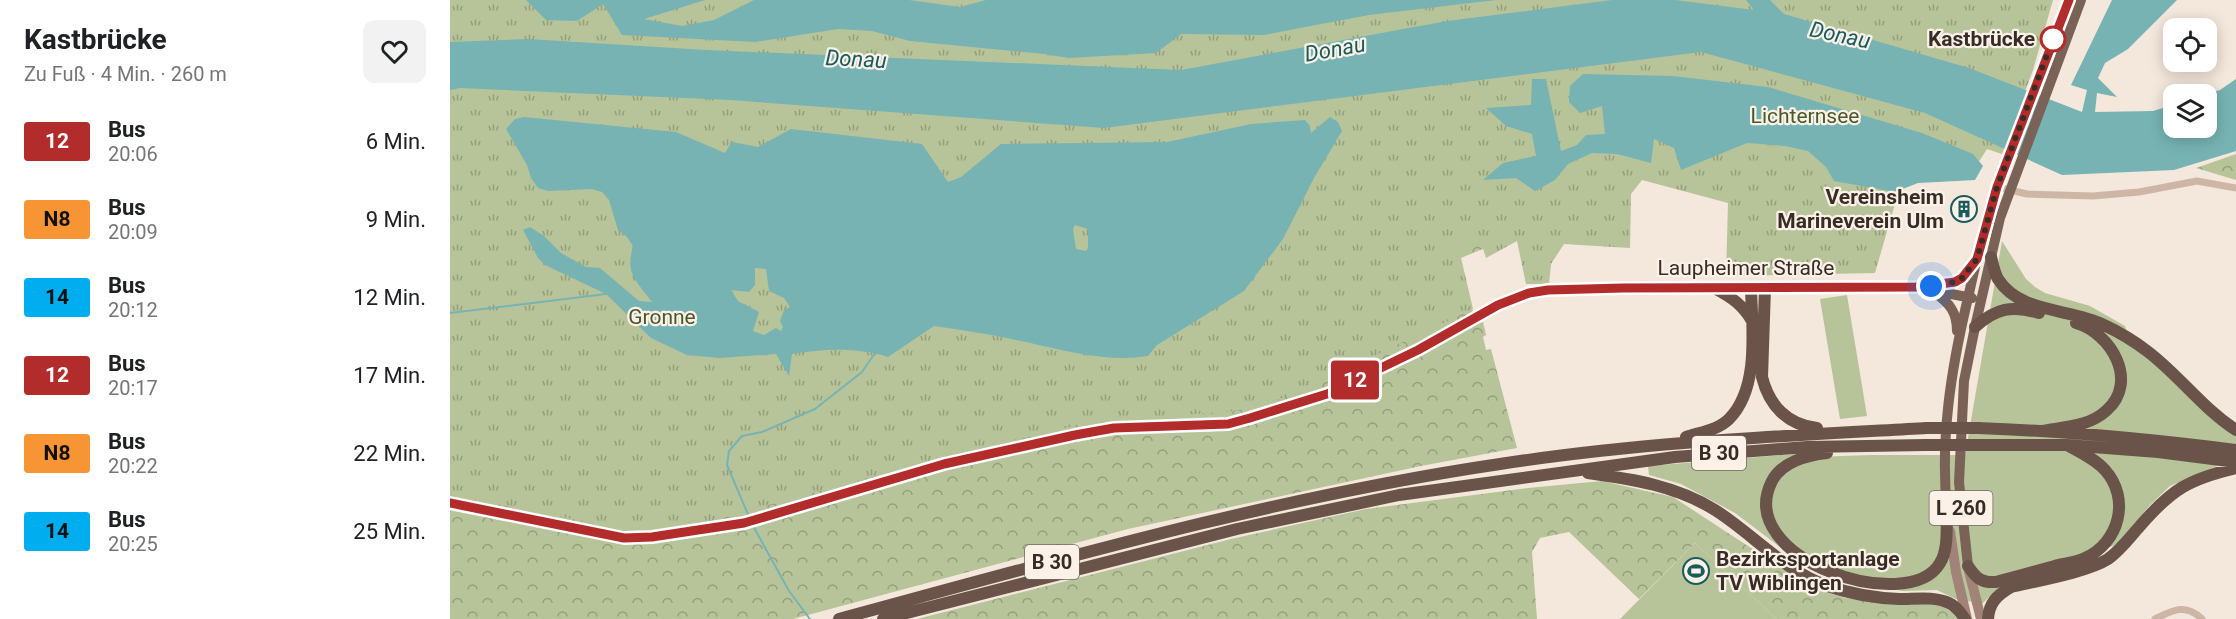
<!DOCTYPE html>
<html lang="de">
<meta charset="utf-8">
<style>
body{margin:0;font-family:Roboto,sans-serif;background:#f2f2f2;color:#202124;height:100vh;display:flex;flex-direction:column;font-size:22px;white-space:nowrap}
*{box-sizing:border-box;margin:0}
p{font-size:20px;color:#757577}
.icon{flex:none;width:33px;height:33px;fill:none;stroke:currentColor;stroke-width:2;stroke-linecap:round;stroke-linejoin:round}
.map{position:relative;flex:1;overflow:hidden}
.side{display:flex;flex-direction:column;background:#fff;width:450px}
.side>*{flex:none}
.badge{padding:0 12px;border-radius:4px;font-size:21px;line-height:39px}
.controls{position:absolute;left:1713px;top:18px;display:grid;gap:12px}
.controls a{display:grid;place-items:center;width:54px;height:54px;border-radius:12px;background:#fff;box-shadow:0 3px 15px #0003;font-size:30px}
.you{position:absolute;width:30px;height:30px;margin:-15px;border:4px solid #fff;border-radius:50%;background:#1a73e8;box-shadow:0 0 0 9px #1a73e833}
.map>.badge{position:absolute;translate:-50% -50%;box-shadow:0 0 0 3px #fff}
.round{display:grid;place-items:center;flex:none;width:63px;height:63px;border-radius:12px;background:#f2f2f2}
.head{display:flex;align-items:center;justify-content:space-between;height:102px;padding:0 24px}
h1{font-size:28px;font-weight:700;line-height:45px}
ul{padding:0;list-style:none}
li{display:flex;align-items:center;gap:18px;height:78px;padding:0 24px}
li div{flex:1}
li b{display:block;font-size:22px}
li em{font-style:normal}
li .badge{min-width:66px;font-weight:700;text-align:center}
main{display:flex;flex:1;min-height:0}
.map>svg:first-child{display:block}
.grass{fill:#b7c499}
.forest{fill:url(#forest-crowns)}
.park{fill:url(#park-tufts)}
.water{fill:#77b3b3;fill-rule:evenodd}
.lines{fill:none;stroke-linecap:round;stroke-linejoin:round}
.stream{stroke:#77b3b3;stroke-width:2}
.minor{stroke:#cdb6a6;stroke-width:7}
.tertiary{stroke:#cdb6a6;stroke-width:9}
.secondary{stroke:#a18477;stroke-width:10}
.primary{stroke:#7b6257;stroke-width:10}
.trunk{stroke:#6a544a;stroke-width:12}
.trunk-bridge{stroke:#6a544a;stroke-width:12}
.line-casing{stroke:#fff;stroke-width:14}
.line{stroke:#b22c2b;stroke-width:9}
.walk{stroke:#382c27;stroke-width:6;stroke-dasharray:0 10.8}
.stop-dot{fill:#fff;stroke:#b22c2b;stroke-width:3}
.labels{text-anchor:middle;dominant-baseline:central;stroke-width:4.5;stroke-linejoin:round;paint-order:stroke}
.shield{fill:#fbf1e7;stroke:#726761;stroke-width:1.5}
.shield-label{font-size:20px;font-weight:bold;fill:#382c27}
.stop-label{font-size:21px;font-weight:bold;fill:#382c27;stroke:#fbf1e7;text-anchor:end}
.park-label{font-size:21px;fill:#495829;stroke:#fbf1e7}
.poi-label{font-size:21px;font-weight:bold;fill:#382c27;stroke:#fbf1e7;text-anchor:end}
.street-label{font-size:21px;fill:#382c27;stroke:#fbf1e7}
.water-label{font-size:22px;font-style:italic;fill:#1a5b5d;stroke:#fbf1e7}
</style>
<main>
<section class="side">
<div class="head"><div><h1>Kastbrücke</h1><p>Zu Fuß · 4 Min. · 260 m</p></div><a class="round"><svg class="icon" aria-label="heart" viewBox="0 0 24 24"><path d="M12 20l-8-8c-3-5 5-10 8-4 3-6 11-1 8 4z"/></svg></a></div>
<ul>
<li><span class="badge" style="background:#b22c2b;color:#fff">12</span><div><b>Bus</b><p>20:06</p></div><em>6 Min.</em></li>
<li><span class="badge" style="background:#f79534;color:#111">N8</span><div><b>Bus</b><p>20:09</p></div><em>9 Min.</em></li>
<li><span class="badge" style="background:#00adef;color:#111">14</span><div><b>Bus</b><p>20:12</p></div><em>12 Min.</em></li>
<li><span class="badge" style="background:#b22c2b;color:#fff">12</span><div><b>Bus</b><p>20:17</p></div><em>17 Min.</em></li>
<li><span class="badge" style="background:#f79534;color:#111">N8</span><div><b>Bus</b><p>20:22</p></div><em>22 Min.</em></li>
<li><span class="badge" style="background:#00adef;color:#111">14</span><div><b>Bus</b><p>20:25</p></div><em>25 Min.</em></li>
</ul>
</section>
<div class="map">
<svg width="1786" height="619" viewBox="0 0 1786 619">
<defs>
<pattern id="forest-crowns" width="20" height="18" patternUnits="userSpaceOnUse" patternTransform="scale(1.5)"><rect width="20" height="18" fill="#b7c499"/><path d="M2 6a3 3 0 1 1 6 0M12 15a3 3 0 1 1 6 0" fill="none" stroke="#969f7d"/></pattern>
<pattern id="park-tufts" width="24" height="20" patternUnits="userSpaceOnUse" patternTransform="scale(1.5)"><rect width="24" height="20" fill="#b7c499"/><path d="M3 7l-1-3M5 7V3M7 7l1-3M15 17l-1-3M17 17v-4M19 17l1-3" fill="none" stroke="#969f7d"/></pattern>
</defs>
<rect width="100%" height="100%" fill="#f4e7db"/>
<path class="grass" d="M 1552,241 L 1576,279 L 1585,287 L 1595,293 L 1640,306 L 1675,326 L 1680,344 L 1786,433 L 1786,452 L 1767,466 L 1720,486 L 1700,505 L 1667,545 L 1565,572 L 1533,603 L 1508,600 L 1487,590 L 1454,591 L 1397,583 L 1347,560 L 1285,513 L 1231,484 L 1199,475 L 1198,466 L 1344,454 L 1363,457 L 1421,455 L 1515,455 Z
M 1397,295 L 1417,416 L 1390,419 L 1370,299 Z
M 1245,543 L 1327,619 L 1170,619 Z"/>
<path class="forest" d="M 1786,154 L 1786,180 L 1746,168 Z
M 1053,210 L 1062,237 L 1006,260 L 1027,324 L 1033,322 L 1036,335 L 1033,337 L 1036,350 L 1041,349 L 1067,448 L 971,466 L 678,529 L 343,619 L 0,619 L 0,378 Z
M 1152,481 L 1223,497 L 1327,565 L 1394,598 L 1479,602 L 1494,607 L 1502,612 L 1507,619 L 1327,619 L 1245,543 L 1189,599 L 1119,532 L 1090,538 L 1082,552 L 1087,619 L 467,619 L 781,539 L 916,509 L 1078,488 Z"/>
<path class="park" d="M 0,0 L 1603,0 L 1583,70 L 1552,154 L 1537,149 L 1517,180 L 1451,183 L 1425,273 L 1276,276 L 1278,203 L 1192,180 L 1181,194 L 1180,248 L 1114,244 L 1101,264 L 1099,284 L 1076,284 L 1067,241 L 1036,258 L 1030,239 L 1008,245 L 1023,309 L 837,397 L 784,411 L 638,422 L 465,465 L 242,526 L 164,527 L 0,495 Z"/>
<path class="water" d="M 76,0 L 255,0 L 194,19 L 232,26 L 264,20 L 304,0 L 459,0 L 510,7 L 536,0 L 1046,0 L 919,15 L 814,35 L 731,34 L 706,53 L 619,58 L 594,54 L 460,41 L 422,31 L 388,29 L 305,42 L 172,35 L 153,4 L 127,21 L 96,20 Z
M 1162,0 L 1225,0 L 1304,10 L 1296,0 L 1320,0 L 1334,14 L 1519,68 L 1632,112 L 1637,90 L 1621,85 L 1662,0 L 1727,0 L 1678,49 L 1655,63 L 1648,78 L 1667,97 L 1647,93 L 1645,112 L 1703,111 L 1723,105 L 1724,128 L 1756,128 L 1756,94 L 1770,90 L 1786,79 L 1786,151 L 1724,170 L 1612,175 L 1475,113 L 1251,52 L 654,128 L 280,100 L 10,88 L 0,90 L 0,42 L 78,39 L 256,50 L 731,70 L 997,21 Z
M 1133,74 L 1223,76 L 1318,87 L 1472,133 L 1523,154 L 1533,166 L 1525,180 L 1468,183 L 1445,192 L 1384,181 L 1376,167 L 1358,151 L 1335,146 L 1297,143 L 1231,170 L 1224,148 L 1204,139 L 1201,163 L 1167,154 L 1142,153 L 1118,164 L 1105,180 L 1085,191 L 1066,178 L 1033,180 L 1053,163 L 1086,156 L 1082,134 L 1056,126 L 1036,108 L 1081,105 L 1082,79 L 1096,79 L 1111,151 L 1127,145 L 1136,135 L 1155,134 L 1152,106 L 1130,113 L 1119,102 L 1120,86 Z
M 74,117 L 226,132 L 275,153 L 282,142 L 308,147 L 341,129 L 472,144 L 498,182 L 511,177 L 551,144 L 717,142 L 801,124 L 855,120 L 860,126 L 861,133 L 880,117 L 888,122 L 892,131 L 864,178 L 833,239 L 794,291 L 707,345 L 698,356 C 653,363 610,349 566,340 C 539,334 511,330 484,326 L 438,357 C 406,347 374,349 342,354 L 339,376 L 326,354 L 270,358 L 237,355 L 201,338 L 156,294 L 95,265 L 88,258 L 73,230 L 80,227 L 94,236 L 111,253 L 136,267 L 150,268 L 189,301 L 202,302 C 186,280 175,275 183,246 L 177,237 L 168,230 L 159,200 L 152,192 L 142,189 L 98,191 L 88,188 L 81,178 L 77,165 L 56,129 L 65,119 ZM 625,225 L 638,229 L 638,248 L 636,251 L 626,249 L 623,229 ZM 305,268 L 316,269 L 319,291 L 334,298 L 340,307 L 334,310 L 330,321 L 333,327 L 331,331 L 326,328 L 314,335 L 303,331 L 309,312 L 288,301 L 281,290 L 299,292 L 305,285 Z"/>
<g class="lines">
<path class="stream" d="M 0,313 L 156,294
M 300,519 L 277,465 L 279,451 L 292,436 L 312,432 L 365,409 L 412,372 L 425,353
M 302,524 L 339,591 L 360,619"/>
<path class="minor" d="M 1547,187 L 1577,194 L 1643,196 L 1689,192 L 1747,181 L 1786,188
M 1705,619 C 1723,610 1736,603 1752,619"/>
<path class="tertiary" d="M 0,503 L 174,538 L 202,537 L 289,524 L 494,464 L 664,428 L 778,424 L 800,418 L 877,394 L 968,350 L 1048,305 L 1079,293 L 1098,290 L 1173,288 L 1301,288"/>
<path class="secondary" d="M 1500,531 L 1506,572 L 1517,619
M 1518,567 L 1531,619"/>
<path class="primary" d="M 1478,286 C 1503,284 1510,282 1525,262
M 1301,288 L 1465,287 L 1522,298
M 1485,293 C 1500,303 1507,313 1507,331
M 1497,510 C 1490,439 1501,370 1517,302 C 1524,272 1530,242 1538,213 C 1560,141 1591,70 1619,0
M 1518,566 L 1509,482 L 1514,381 L 1525,327 L 1550,218 L 1631,0"/>
<path class="trunk" d="M 1541,257 C 1543,264 1544,272 1548,279 C 1570,314 1621,308 1654,325 C 1669,332 1684,341 1697,351 C 1729,375 1752,408 1786,430
M 1315,288 L 1312,377 C 1319,405 1337,425 1367,428
M 1266,289 C 1281,297 1293,305 1302,321
M 1525,327 C 1546,308 1562,305 1589,313
M 1528,428 C 1614,431 1700,439 1786,450
M 1592,431 C 1614,427 1639,427 1657,410 C 1689,381 1661,333 1626,323
M 1236,437 C 1251,432 1268,430 1279,419 C 1310,388 1302,328 1301,288
M 1525,445 L 1617,445 L 1708,452 L 1786,462
M 1377,453 C 1357,455 1332,462 1322,481 C 1282,559 1459,617 1490,563 C 1499,549 1496,526 1497,510
M 1138,473 C 1182,479 1227,486 1265,510 C 1303,534 1334,571 1378,586 C 1401,594 1425,598 1449,599 C 1466,599 1484,596 1499,603 C 1506,606 1511,613 1515,619
M 1518,566 C 1526,578 1531,583 1546,582 C 1567,576 1588,571 1608,565 C 1617,563 1627,562 1635,558 C 1669,543 1681,499 1655,470 C 1645,459 1630,452 1617,445
M 389,619 C 607,560 826,497 1050,464 C 1192,442 1334,436 1477,428
M 433,619 L 787,529 L 949,495 L 1225,457 L 1357,447 L 1476,445
M 1538,619 C 1539,603 1547,595 1561,587 C 1586,581 1638,572 1658,559 C 1671,550 1680,537 1690,526 C 1722,489 1739,479 1786,468"/>
<path class="trunk-bridge" d="M 1477,428 L 1528,428
M 1476,445 L 1525,445"/>
</g>
<g class="lines">
<defs>
<path id="line" d="M 0,503 L 174,538 L 202,537 L 294,523 L 494,464 L 625,435 L 664,428 L 778,424 L 800,418 L 877,394 L 968,350 L 1048,305 L 1079,293 L 1098,290 L 1173,288 L 1466,287 L 1505,282 L 1512,278 L 1527,259 L 1547,187 L 1619,0"/>
</defs>
<use href="#line" class="line-casing"/>
<use href="#line" class="line"/>
<path class="walk" d="M 1481,286 L 1505,282 L 1512,278 L 1527,259 L 1547,187 L 1603,39"/>
</g>
<defs>
<symbol id="building-ring" viewBox="-11 -11 22 22"><circle r="9.5" fill="#fbf1e7" stroke="#1a5b5d" stroke-width="1.5"/><path d="M-4-6H4V6H1V3H-1V6H-4ZM-2.5-4.3h1.7v1.8h-1.7ZM.8-4.3h1.7v1.8H.8ZM-2.5-1h1.7V.8h-1.7ZM.8-1h1.7V.8H.8Z" fill="#1a5b5d"/></symbol>
<symbol id="stadium-ring" viewBox="-11 -11 22 22"><circle r="9.5" fill="#fbf1e7" stroke="#1a5b5d" stroke-width="1.5"/><path d="M0-5a6.5 5 0 1 0 0 10a6.5 5 0 1 0 0-10ZM-3.5-1.8h7v3.6h-7Z" fill="#1a5b5d"/></symbol>
</defs>
<g fill-rule="evenodd">
<use href="#building-ring" x="1499" y="194" width="30" height="30"/>
<use href="#stadium-ring" x="1231" y="556" width="30" height="30"/>
</g>
<circle class="stop-dot" cx="1603" cy="39" r="12"/>
<g class="labels">
<g class="shield">
<rect x="1242" y="436" width="54" height="34" rx="4.5"/>
<rect x="1479.5" y="491" width="63" height="34" rx="4.5"/>
<rect x="575" y="545" width="54" height="34" rx="4.5"/>
</g>
<g class="shield-label">
<text x="1269" y="453">B 30</text>
<text x="1511" y="508">L 260</text>
<text x="602" y="562">B 30</text>
</g>
<g class="stop-label">
<text x="1585" y="39">Kastbrücke</text>
</g>
<g class="park-label">
<text x="1355" y="116">Lichternsee</text>
<text x="212" y="317">Gronne</text>
</g>
<g class="poi-label">
<text x="1494" y="197">Vereinsheim<tspan x="1494" dy="24">Marineverein Ulm</tspan></text>
<text x="1266" y="559" text-anchor="start">Bezirkssportanlage<tspan x="1266" dy="24">TV Wiblingen</tspan></text>
</g>
<g class="street-label">
<text x="1296" y="268">Laupheimer Straße</text>
</g>
<g class="water-label">
<text transform="translate(1390 35) rotate(12)">Donau</text>
<text transform="translate(885 49) rotate(-10)">Donau</text>
<text transform="translate(406 59) rotate(3)">Donau</text>
</g>
</g>
</svg>
<div class="controls">
<a><svg class="icon" aria-label="locate" viewBox="0 0 24 24"><circle cx="12" cy="12" r="6"/><path d="M12 2v4M12 18v4M2 12h4M18 12h4"/></svg></a>
<a><svg class="icon" aria-label="layers" viewBox="0 0 24 24"><path d="M12 4l9 5-9 5-9-5zM3 14l9 5 9-5"/></svg></a>
</div>
<div class="you" style="left:1481px;top:286px"></div>
<b class="badge" style="left:905px;top:380px;background:#b22c2b;color:#fff">12</b>
</div>
</main>
